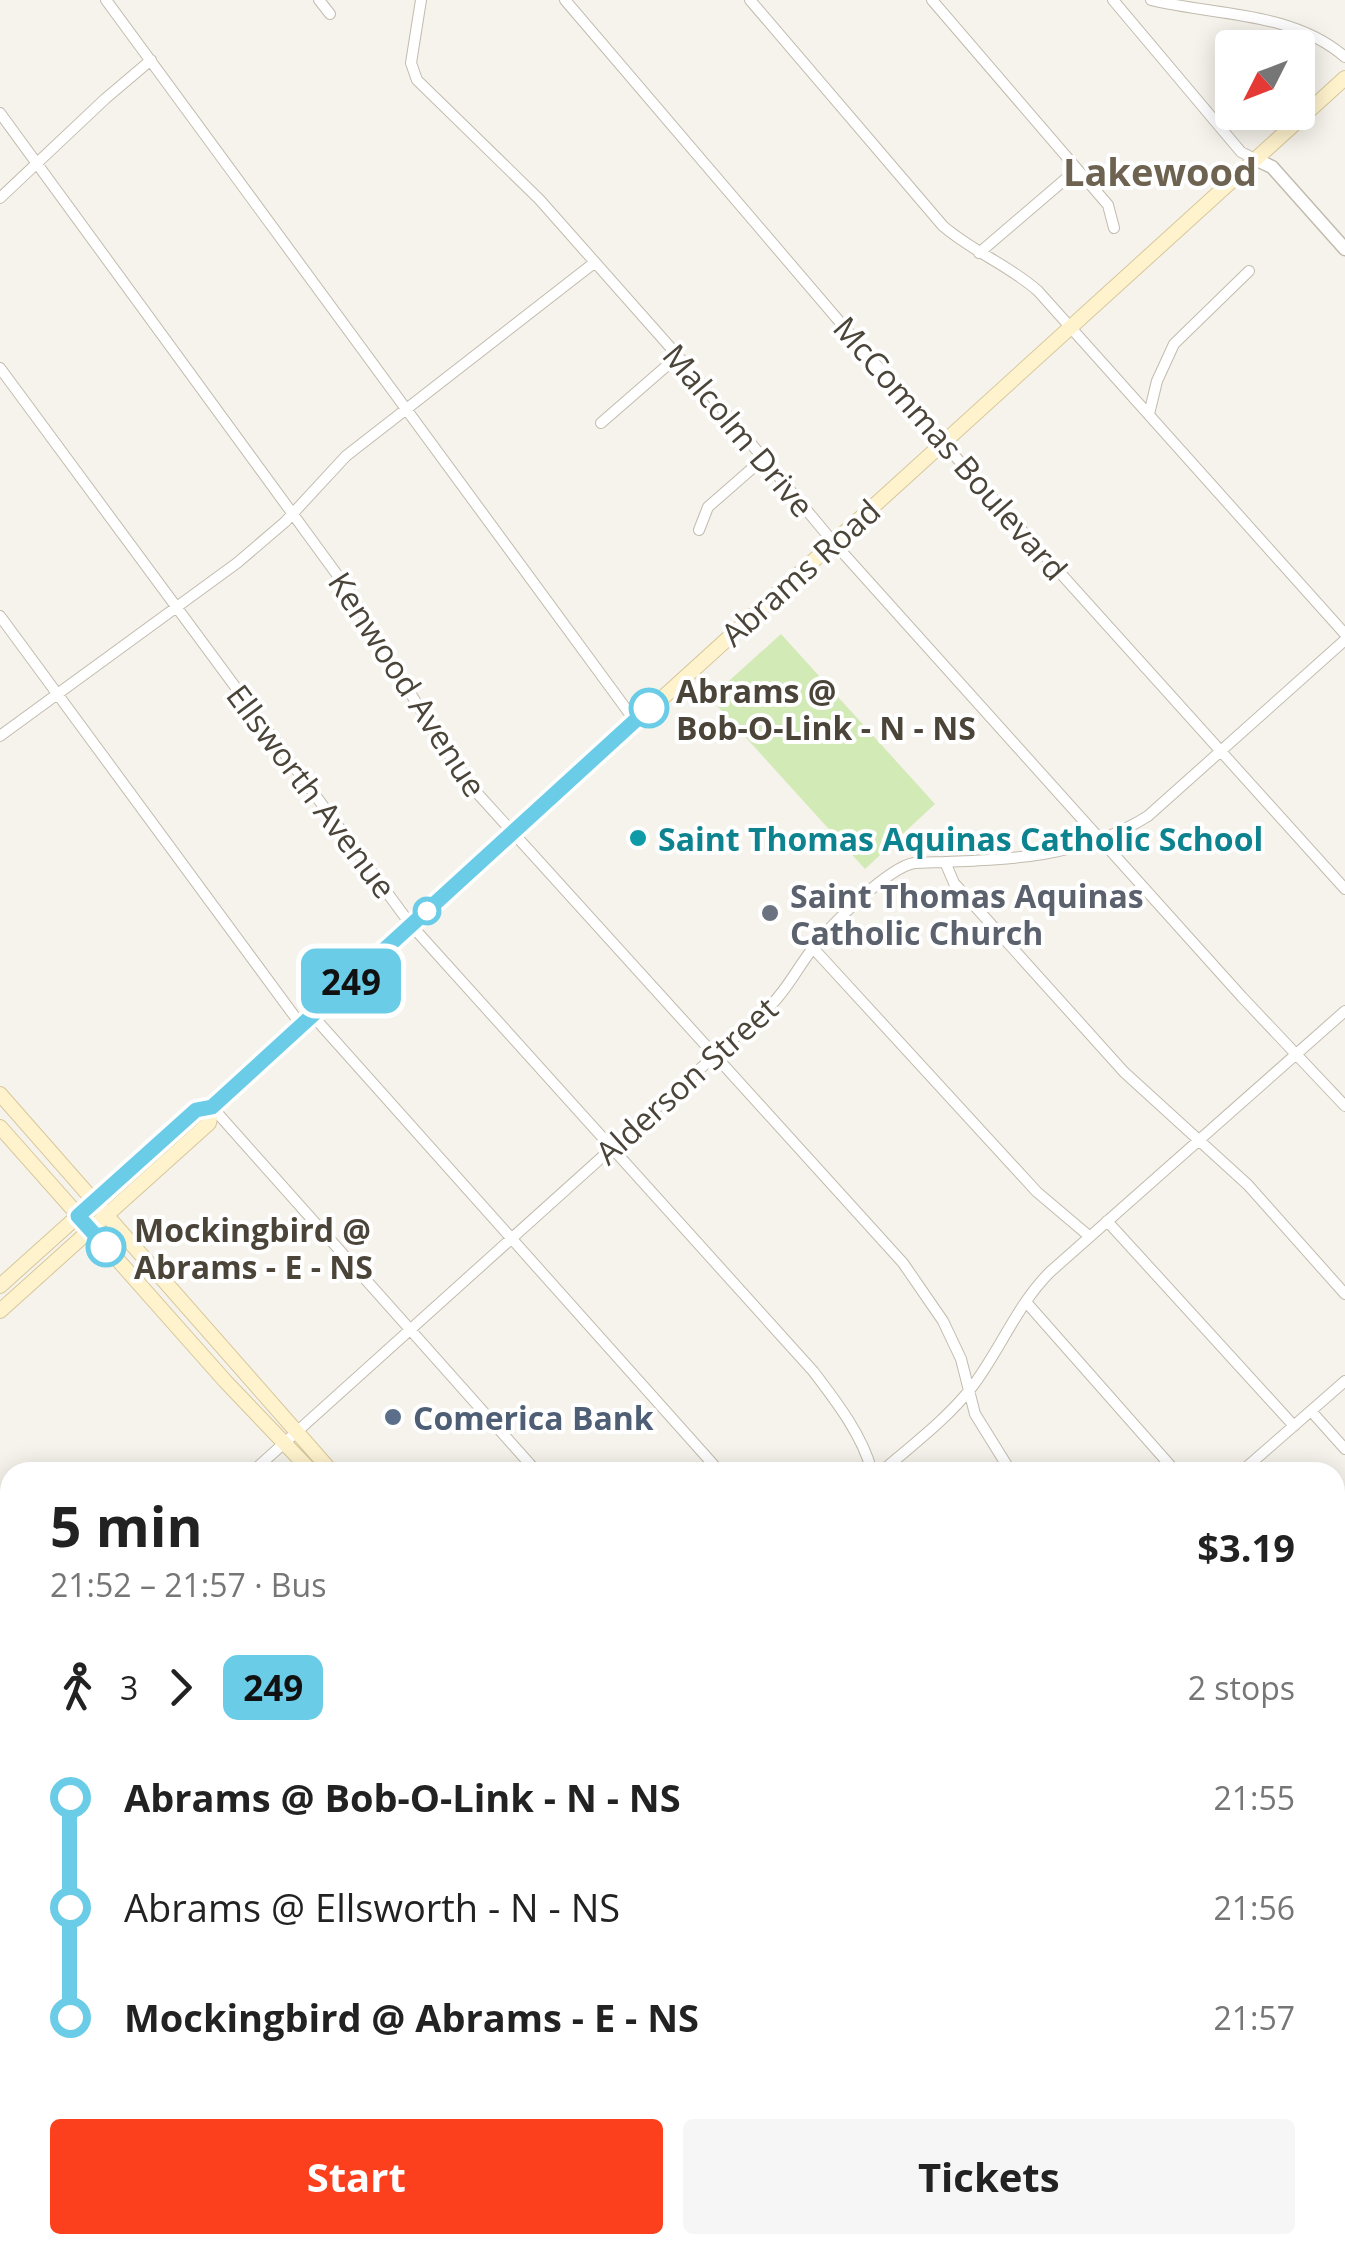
<!DOCTYPE html>
<meta charset="utf-8">
<style>
body{margin:0;font-family:"Open Sans",sans-serif;background:#f6f6f6;color:#222;height:100vh;display:flex;flex-direction:column;font-size:38px;white-space:nowrap}
*{box-sizing:border-box;margin:0}
p{font-size:32px;color:#767676}
.icon{flex:none;width:55px;height:55px;fill:none;stroke:currentColor;stroke-width:2;stroke-linecap:round;stroke-linejoin:round}
.map{position:relative;flex:1;overflow:hidden}
.details{position:absolute;left:0px;top:1462px;width:1345px;height:792px;display:flex;flex-direction:column;background:#fff;border-radius:30px 30px 0 0;box-shadow:0 5px 25px #0003}
.details>*{flex:none}
.badge{padding:0 20px;border-radius:15px;font-size:35px;line-height:65px}
.needle{width:65px;rotate:228deg}
.tools{position:absolute;left:1215px;top:30px;display:grid;gap:20px}
.tools a{display:grid;place-items:center;width:100px;height:100px;border-radius:10px;background:#fff;box-shadow:0 5px 25px #0003;font-size:50px}
.map>.badge{position:absolute;translate:-50% -50%;box-shadow:0 0 0 5px #fff}
.legs{display:flex;align-items:center;gap:15px;height:110px;padding:0 50px;font-size:32px}
.legs p{margin-inline-start:auto}
.overview{display:flex;align-items:center;justify-content:space-between;height:170px;padding:0 50px}
h1{font-size:55px;font-weight:700;line-height:75px}
.primary-button{display:flex;gap:20px;margin-top:auto;padding:20px 50px}
.primary-button a{flex:1;height:115px;border-radius:10px;background:#fc3f1d;color:#fff;font-size:40px;font-weight:700;line-height:115px;text-align:center}
.primary-button a+a{background:#f6f6f6;color:#222}
ul{padding:0 50px;list-style:none}
li{display:flex;align-items:center;gap:35px;height:110px;font-size:38px}
li i{display:grid;place-items:center;width:15px;height:100%;margin:0 12px;background:currentColor}
li i::after{content:'';width:25px;height:25px;margin:-12px;border:8px solid;border-radius:50%;background:#fff}
li p{margin-inline-start:auto}
li:first-child i{background:linear-gradient(#0000 50%,currentColor 0)}
li:last-child i{background:linear-gradient(currentColor 50%,#0000 0)}
.map>svg:first-child{display:block}
.green{fill:#d2eab5}
.lines{fill:none;stroke-linecap:round;stroke-linejoin:round}
.stream{stroke:#a9d4f2;stroke-width:2.5}
.minor-casing{stroke:#c2bbae;stroke-width:12}
.tertiary-casing{stroke:#c2bbae;stroke-width:15}
.secondary-casing{stroke:#d6c79b;stroke-width:16}
.minor{stroke:#fff;stroke-width:10}
.tertiary{stroke:#fff;stroke-width:12}
.secondary{stroke:#fff3cd;stroke-width:14}
.line-1-casing{stroke:#fff;stroke-width:22}
.line-1{stroke:#6bcce7;stroke-width:15}
.stop-1-dot{fill:#fff;stroke:#6bcce7;stroke-width:5}
.culture-dot{fill:#0f9aa8;stroke:#fff;stroke-width:4}
.worship-dot{fill:#6b7280;stroke:#fff;stroke-width:4}
.service-dot{fill:#5c6f8a;stroke:#fff;stroke-width:4}
.labels{text-anchor:middle;dominant-baseline:central;stroke-width:8;stroke-linejoin:round;paint-order:stroke}
.street-label{font-size:32px;fill:#4b4439;stroke:#fff}
.stop-label{font-size:32px;font-weight:bold;fill:#4b4439;stroke:#fff;text-anchor:start}
.culture-label{font-size:32px;font-weight:bold;fill:#0d838f;stroke:#fff;text-anchor:start}
.worship-label{font-size:32px;font-weight:bold;fill:#5b616d;stroke:#fff;text-anchor:start}
.service-label{font-size:32px;font-weight:bold;fill:#4e5e75;stroke:#fff;text-anchor:start}
.quarter-label{font-size:38px;font-weight:bold;fill:#6e6250;stroke:#fff}
</style>
<div class="map">
<svg width="1345" height="2254" viewBox="0 0 1345 2254">
<rect width="100%" height="100%" fill="#f6f3ec"/>
<path class="green" d="M 781,634 L 935,804 L 865,869 L 710,698 Z"/>
<g class="lines">
<path class="stream" d="M 0,2090 L 10,2101
M 91,2254 L 96,2245"/>
<defs>
<path id="minor" d="M 106,0 L 635,721
M 319,0 L 330,14
M 421,0 L 411,63 L 417,80 L 539,199 L 678,356 L 834,543 L 1242,997 L 1345,1106
M 565,0 L 944,444 L 1345,889
M 750,0 L 943,226 C 973,252 1009,265 1038,291 L 1345,634
M 932,0 L 1108,205 L 1114,228
M 1113,0 L 1241,152 L 1255,159
M 1151,0 C 1216,16 1292,11 1345,57
M 0,113 L 349,591 L 438,739 L 478,794 L 903,1263 L 943,1321 L 961,1359 L 975,1414 L 1011,1472
M 0,198 L 105,99 L 151,60
M 979,253 L 1076,170
M 0,368 L 411,925 L 813,1371 C 836,1401 863,1436 872,1472
M 1149,414 L 1157,381 L 1174,344 L 1249,271
M 601,423 L 678,356
M 699,530 L 708,507 L 764,458
M 0,616 L 301,1025
M 0,736 L 237,563 L 285,522 L 346,456 L 594,263
M 945,862 L 954,883 L 1124,1072 L 1248,1185 L 1345,1294
M 813,948 L 1037,1192 L 1089,1236
M 312,1015 L 720,1472
M 212,1107 L 537,1472
M 1107,1221 L 1294,1426
M 1026,1302 L 1176,1472
M 1311,1411 L 1345,1449
M 252,1472 L 771,1005 C 788,988 798,967 813,948 C 830,926 887,868 914,863 C 995,860 1077,861 1148,816 L 1345,640
M 881,1472 C 911,1446 947,1419 972,1387 C 1000,1350 1017,1305 1050,1272 L 1345,1011
M 1241,1472 L 1345,1381
M 0,1545 L 10,1557
M 0,1697 L 10,1688
M 0,1760 L 10,1771
M 1335,1839 L 1345,1850
M 0,1968 L 10,1979
M 1335,2030 L 1345,2041
M 1335,2132 L 1345,2124
M 1335,2173 L 1345,2184
M 0,2211 L 10,2222
M 247,2245 L 255,2254
M 438,2245 L 446,2254
M 625,2245 L 633,2254
M 2,2254 L 10,2240
M 183,2254 L 187,2245
M 852,2254 L 861,2245
M 1197,2254 L 1208,2245"/>
<path id="tertiary" d="M 1255,159 L 1272,167 L 1345,249"/>
<path id="secondary" d="M 0,1094 L 332,1472
M 0,1127 L 226,1382 L 312,1472
M 0,1286 L 196,1110 L 212,1107 L 1345,78
M 0,1311 L 209,1123 L 212,1107
M 1335,1650 L 1345,1641
M 998,2245 L 1007,2254
M 1020,2245 L 1027,2254
M 637,2254 L 647,2245"/>
</defs>
<use href="#minor" class="minor-casing"/>
<use href="#tertiary" class="tertiary-casing"/>
<use href="#secondary" class="secondary-casing"/>
<use href="#minor" class="minor"/>
<use href="#tertiary" class="tertiary"/>
<use href="#secondary" class="secondary"/>
</g>
<g class="lines">
<defs>
<path id="line-1" d="M 106,1247 L 78,1216 L 196,1110 L 212,1107 L 649,708"/>
</defs>
<use href="#line-1" class="line-1-casing"/>
<use href="#line-1" class="line-1"/>
</g>
<g class="stop-1-dot">
<circle cx="649" cy="708" r="18"/>
<circle cx="427" cy="911" r="12"/>
<circle cx="106" cy="1247" r="18"/>
</g>
<circle class="culture-dot" cx="638" cy="838" r="10"/>
<circle class="worship-dot" cx="770" cy="913" r="10"/>
<circle class="service-dot" cx="393" cy="1417" r="10"/>
<g class="labels">
<g class="street-label">
<text transform="translate(739 430) rotate(50)">Malcolm Drive</text>
<text transform="translate(951 448) rotate(49)">McCommas Boulevard</text>
<text transform="translate(800 572) rotate(-42)">Abrams Road</text>
<text transform="translate(408 684) rotate(57)">Kenwood Avenue</text>
<text transform="translate(312 791) rotate(53)">Ellsworth Avenue</text>
<text transform="translate(686 1080) rotate(-42)">Alderson Street</text>
</g>
<g class="stop-label">
<text x="676" y="690">Abrams @<tspan x="676" dy="37">Bob-O-Link - N - NS</tspan></text>
<text x="134" y="1229">Mockingbird @<tspan x="134" dy="37">Abrams - E - NS</tspan></text>
</g>
<g class="culture-label">
<text x="658" y="838">Saint Thomas Aquinas Catholic School</text>
</g>
<g class="worship-label">
<text x="790" y="895">Saint Thomas Aquinas<tspan x="790" dy="37">Catholic Church</tspan></text>
</g>
<g class="service-label">
<text x="413" y="1417">Comerica Bank</text>
</g>
<g class="quarter-label">
<text x="1160" y="171">Lakewood</text>
</g>
</g>
</svg>
<div class="tools">
<a><svg class="needle" viewBox="-14 -14 28 28"><path d="M0-13l5 13h-10z" fill="#e53935"/><path d="M0 13l5-13h-10z" fill="#767676"/></svg></a>
</div>
<b class="badge" style="left:351px;top:981px;background:#6bcce7;color:#111">249</b>
<section class="details">
<div class="overview"><div><h1>5 min</h1><p>21:52 – 21:57 · Bus</p></div><b>$3.19</b></div>
<div class="legs"><svg class="icon" aria-label="walk" viewBox="0 0 24 24"><circle cx="13" cy="4" r="2"/><path d="M13 8l-2 6 4 7M11 14l-3 7M7 12l3-4h3l4 4"/></svg>3<svg class="icon" aria-label="forward" viewBox="0 0 24 24"><path d="M9 5l7 7-7 7"/></svg><b class="badge" style="background:#6bcce7;color:#111">249</b><p>2 stops</p></div>
<ul>
<li><i style="color:#6bcce7"></i><b>Abrams @ Bob-O-Link - N - NS</b><p>21:55</p></li>
<li><i style="color:#6bcce7"></i><span>Abrams @ Ellsworth - N - NS</span><p>21:56</p></li>
<li><i style="color:#6bcce7"></i><b>Mockingbird @ Abrams - E - NS</b><p>21:57</p></li>
</ul>
<div class="primary-button"><a>Start</a><a>Tickets</a></div>
</section>
</div>
